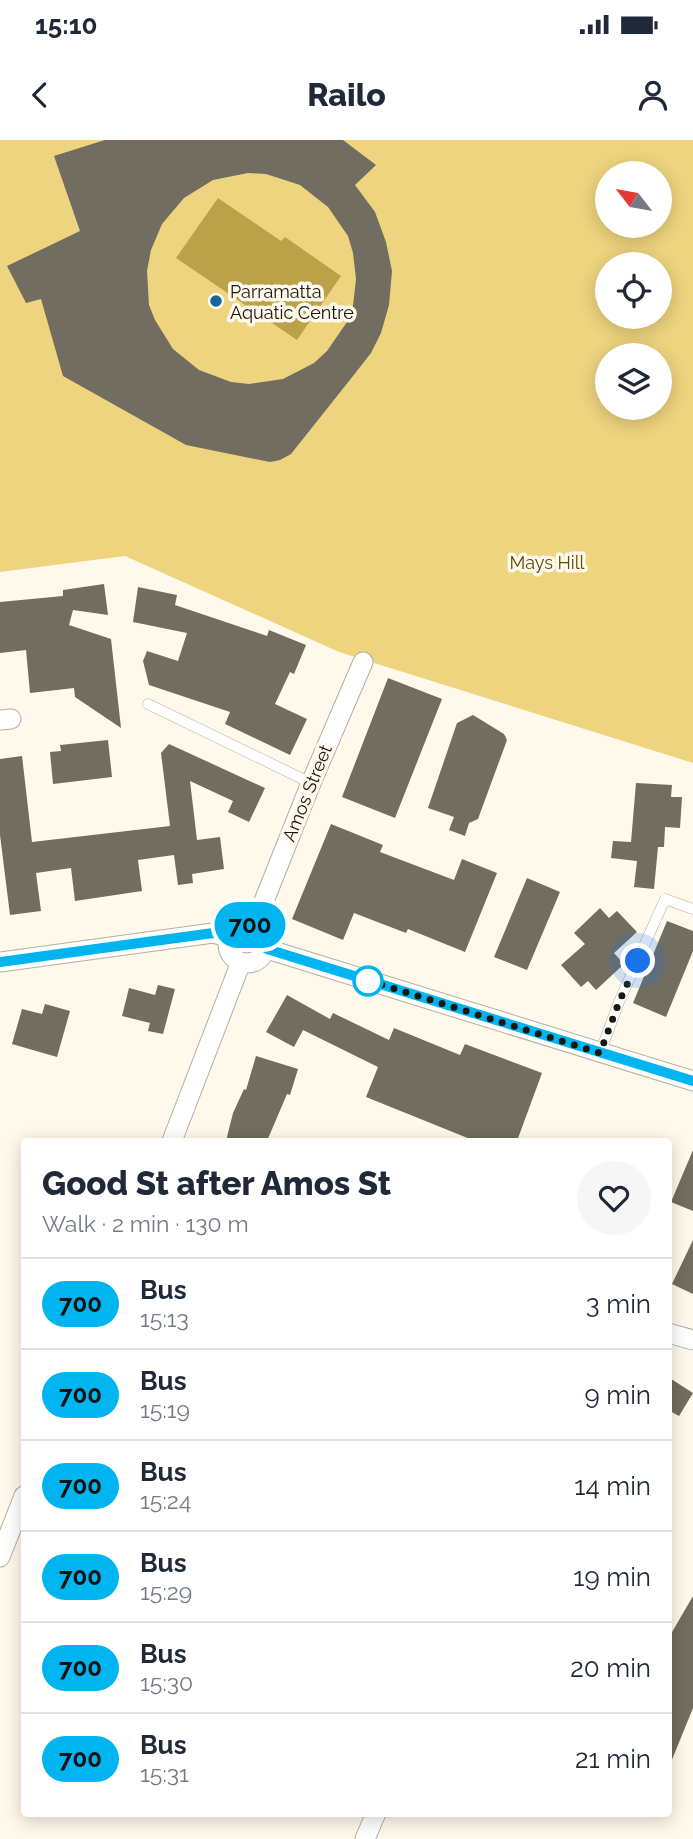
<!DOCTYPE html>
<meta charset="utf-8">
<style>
body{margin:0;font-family:Raleway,sans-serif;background:#f6f6f7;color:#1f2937;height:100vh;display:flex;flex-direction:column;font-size:26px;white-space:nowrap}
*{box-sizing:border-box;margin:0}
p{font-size:23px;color:#747a83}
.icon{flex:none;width:38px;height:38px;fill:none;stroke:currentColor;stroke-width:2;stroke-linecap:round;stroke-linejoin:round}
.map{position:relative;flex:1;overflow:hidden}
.panel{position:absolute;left:21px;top:998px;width:651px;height:679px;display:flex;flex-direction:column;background:#fff;border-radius:7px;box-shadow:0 4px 18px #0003}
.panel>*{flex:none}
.badge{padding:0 14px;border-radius:23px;font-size:24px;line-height:46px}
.needle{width:46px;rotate:301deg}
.fabs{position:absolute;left:595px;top:21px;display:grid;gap:14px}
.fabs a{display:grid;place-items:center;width:77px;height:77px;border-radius:50%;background:#fff;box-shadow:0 4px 18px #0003;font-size:35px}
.you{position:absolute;width:35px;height:35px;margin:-18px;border:5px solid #fff;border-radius:50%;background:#1a73e8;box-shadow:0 0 0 10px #1a73e833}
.map>.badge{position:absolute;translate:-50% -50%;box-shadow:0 0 0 4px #fff}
.round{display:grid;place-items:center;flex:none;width:74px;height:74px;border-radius:37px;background:#f6f6f7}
.headline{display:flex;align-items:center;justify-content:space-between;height:119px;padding:0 21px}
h1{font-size:33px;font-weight:800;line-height:52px}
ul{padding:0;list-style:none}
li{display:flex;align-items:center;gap:21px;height:91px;padding:0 21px;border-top:2px solid #e0e1e3}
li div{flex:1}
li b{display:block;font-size:26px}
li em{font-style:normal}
li .badge{min-width:77px;font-weight:700;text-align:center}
.status{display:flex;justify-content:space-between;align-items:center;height:49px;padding:0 35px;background:#fff;direction:ltr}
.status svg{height:19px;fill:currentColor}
header{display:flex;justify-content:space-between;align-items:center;height:91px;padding:0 21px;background:#fff;font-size:32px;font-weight:800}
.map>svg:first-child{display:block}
.green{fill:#eed47e;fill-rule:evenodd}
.water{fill:#bba148}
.building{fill:#716d60;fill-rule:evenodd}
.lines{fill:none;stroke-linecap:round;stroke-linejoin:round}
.service-casing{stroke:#b4afa1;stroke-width:11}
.minor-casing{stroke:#b4afa1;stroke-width:21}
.service{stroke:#fff;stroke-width:10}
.minor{stroke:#fff;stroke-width:19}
.line-casing{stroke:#fff;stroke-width:16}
.line{stroke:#00b5ef;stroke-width:10}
.walk{stroke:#181611;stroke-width:7;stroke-dasharray:0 12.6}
.poi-dot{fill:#186698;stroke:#fef9ea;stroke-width:2.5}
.stop-dot{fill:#fff;stroke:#00b5ef;stroke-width:3.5}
.labels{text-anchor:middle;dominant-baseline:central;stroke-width:7;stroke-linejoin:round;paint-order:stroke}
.poi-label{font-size:18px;fill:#181611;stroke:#fef9ea;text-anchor:start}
.park-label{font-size:18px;fill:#5f4d04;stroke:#fef9ea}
.street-label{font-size:18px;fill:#181611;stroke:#fef9ea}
</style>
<div class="status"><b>15:10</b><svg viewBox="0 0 49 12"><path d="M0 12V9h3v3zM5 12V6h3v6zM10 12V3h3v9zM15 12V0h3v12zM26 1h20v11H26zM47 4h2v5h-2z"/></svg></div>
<header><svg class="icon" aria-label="back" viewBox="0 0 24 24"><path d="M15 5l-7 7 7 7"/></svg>Railo<svg class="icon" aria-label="person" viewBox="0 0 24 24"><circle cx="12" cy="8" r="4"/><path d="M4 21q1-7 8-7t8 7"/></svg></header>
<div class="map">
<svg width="693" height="1699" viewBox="0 0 693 1699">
<rect width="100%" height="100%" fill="#fef9ea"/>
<path class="green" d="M 0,0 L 693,0 L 693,623 L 339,512 L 125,416 L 0,432 ZM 607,33 L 660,33 L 660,86 L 607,86 ZM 607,124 L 660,124 L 660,177 L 607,177 ZM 607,215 L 660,215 L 660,268 L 607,268 Z"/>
<path class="water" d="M 218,58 L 281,101 L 285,97 L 341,136 L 297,200 L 176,118 Z"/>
<path class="building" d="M 105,0 L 343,0 L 376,25 L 355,45 L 375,72 L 386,102 L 392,131 L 389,165 L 381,193 L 371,213 L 353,236 L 291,314 L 280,320 L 270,322 L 186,305 L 63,236 L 41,159 L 26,163 L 7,126 L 80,91 L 54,16 ZM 248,33 L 266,34 L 300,45 L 328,67 L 348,96 L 353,113 L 356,139 L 353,166 L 347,182 L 327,211 L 314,223 L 283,239 L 249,244 L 231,242 L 199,230 L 173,209 L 155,180 L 149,165 L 147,131 L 151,110 L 162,84 L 184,58 L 213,40 Z
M 104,444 L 108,475 L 73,470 L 69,485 L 111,499 L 121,588 L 75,557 L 74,548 L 30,553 L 26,510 L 0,513 L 0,462 L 63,456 L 63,450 Z
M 138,447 L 177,455 L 175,465 L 267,496 L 269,490 L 306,505 L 294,534 L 290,532 L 275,564 L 307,579 L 290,615 L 225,584 L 230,572 L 149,545 L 143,521 L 147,511 L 178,521 L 187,493 L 133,482 Z
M 388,538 L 442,559 L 395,678 L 342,657 Z
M 473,575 L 504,594 L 507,600 L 478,679 L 469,683 L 465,696 L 449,690 L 454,677 L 428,668 L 457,583 Z
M 108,600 L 112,637 L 53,644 L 50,612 L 61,611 L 60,605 Z
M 169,604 L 265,648 L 249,682 L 228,672 L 233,661 L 190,641 L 197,700 L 220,697 L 224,729 L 192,734 L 193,743 L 178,745 L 174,715 L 138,720 L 142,751 L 75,761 L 71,728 L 36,733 L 41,771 L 10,775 L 0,695 L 0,619 L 22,616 L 32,702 L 170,686 L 161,613 Z
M 636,643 L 672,645 L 671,657 L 682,657 L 680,688 L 665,687 L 664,707 L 658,707 L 654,749 L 634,747 L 637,721 L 611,718 L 613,701 L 631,702 Z
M 331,684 L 383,705 L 380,712 L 454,740 L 462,719 L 497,733 L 465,812 L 408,789 L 406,793 L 354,773 L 343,800 L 292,779 Z
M 527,738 L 560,752 L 527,830 L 494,817 Z
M 600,768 L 609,778 L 617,771 L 637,792 L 614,813 L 624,824 L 596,850 L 588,841 L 581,847 L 561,825 L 585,804 L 574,793 Z
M 667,781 L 693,791 L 693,811 L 666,877 L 633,863 Z
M 158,845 L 175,849 L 163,894 L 148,891 L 150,883 L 122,876 L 129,848 L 155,855 Z
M 287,855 L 330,879 L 333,873 L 389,900 L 394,888 L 460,915 L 465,904 L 542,933 L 517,1001 L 475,1001 L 366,957 L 378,927 L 303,890 L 294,907 L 266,892 Z
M 45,864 L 70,871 L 57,917 L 12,904 L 22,869 L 42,874 Z
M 256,916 L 298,929 L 290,955 L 287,954 L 267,1001 L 226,1001 L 233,973 L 244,949 L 246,950 Z
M 693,1010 L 693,1071 L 671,1062 Z
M 693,1100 L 693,1154 L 672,1144 Z
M 668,1237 L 693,1253 L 679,1276 L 668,1270 Z
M 693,1456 L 693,1568 L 669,1627 L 668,1499 Z"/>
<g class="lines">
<defs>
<path id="service" d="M 148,564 L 311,643
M 600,913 L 619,862 L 665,759 L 693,769"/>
<path id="minor" d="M 0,580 L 11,579
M228 804a19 19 0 1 1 38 0a19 19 0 1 1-38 0Z
M 256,787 L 262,766 L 311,643 L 363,522
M 267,809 L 693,941
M 0,822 L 213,793 L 228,797
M 172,1001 L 241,822
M 668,1193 L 693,1200
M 0,1417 L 24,1356
M 365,1699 L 376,1673"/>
</defs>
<use href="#service" class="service-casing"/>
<use href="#minor" class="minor-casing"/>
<use href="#service" class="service"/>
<use href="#minor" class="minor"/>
</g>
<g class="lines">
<defs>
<path id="line" d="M 0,822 L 213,793 L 228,797 C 243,774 264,785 267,809 L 693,941"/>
</defs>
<use href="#line" class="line-casing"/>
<use href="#line" class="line"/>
<path class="walk" d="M 368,841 L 357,837 L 600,913 L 619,862 L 638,821"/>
</g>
<circle class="poi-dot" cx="216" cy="161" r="7"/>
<circle class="stop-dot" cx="368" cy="841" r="14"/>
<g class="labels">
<g class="poi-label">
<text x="230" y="151">Parramatta<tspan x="230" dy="21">Aquatic Centre</tspan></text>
</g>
<g class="park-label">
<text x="547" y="422">Mays Hill</text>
</g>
<g class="street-label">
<text transform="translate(307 653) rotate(-68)">Amos Street</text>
</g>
</g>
</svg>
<div class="fabs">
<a><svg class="needle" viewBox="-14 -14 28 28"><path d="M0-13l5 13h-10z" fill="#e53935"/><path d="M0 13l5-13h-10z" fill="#747a83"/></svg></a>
<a><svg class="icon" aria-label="locate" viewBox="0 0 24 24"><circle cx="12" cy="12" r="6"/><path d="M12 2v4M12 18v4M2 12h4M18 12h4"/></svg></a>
<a><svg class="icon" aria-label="layers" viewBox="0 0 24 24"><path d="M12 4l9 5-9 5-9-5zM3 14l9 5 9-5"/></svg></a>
</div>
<div class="you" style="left:638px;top:821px"></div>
<b class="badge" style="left:250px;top:785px;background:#00b5ef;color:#111">700</b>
<section class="panel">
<div class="headline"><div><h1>Good St after Amos St</h1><p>Walk · 2 min · 130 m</p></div><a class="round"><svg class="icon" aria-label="heart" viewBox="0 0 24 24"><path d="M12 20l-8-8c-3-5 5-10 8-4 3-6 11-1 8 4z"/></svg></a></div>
<ul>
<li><span class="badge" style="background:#00b5ef;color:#111">700</span><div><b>Bus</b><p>15:13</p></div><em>3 min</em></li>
<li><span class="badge" style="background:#00b5ef;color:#111">700</span><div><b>Bus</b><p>15:19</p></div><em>9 min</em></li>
<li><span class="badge" style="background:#00b5ef;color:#111">700</span><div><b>Bus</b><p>15:24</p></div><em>14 min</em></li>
<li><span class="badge" style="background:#00b5ef;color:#111">700</span><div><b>Bus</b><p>15:29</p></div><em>19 min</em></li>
<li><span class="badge" style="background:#00b5ef;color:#111">700</span><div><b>Bus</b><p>15:30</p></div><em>20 min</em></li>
<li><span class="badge" style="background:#00b5ef;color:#111">700</span><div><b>Bus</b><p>15:31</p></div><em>21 min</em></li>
</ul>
</section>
</div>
